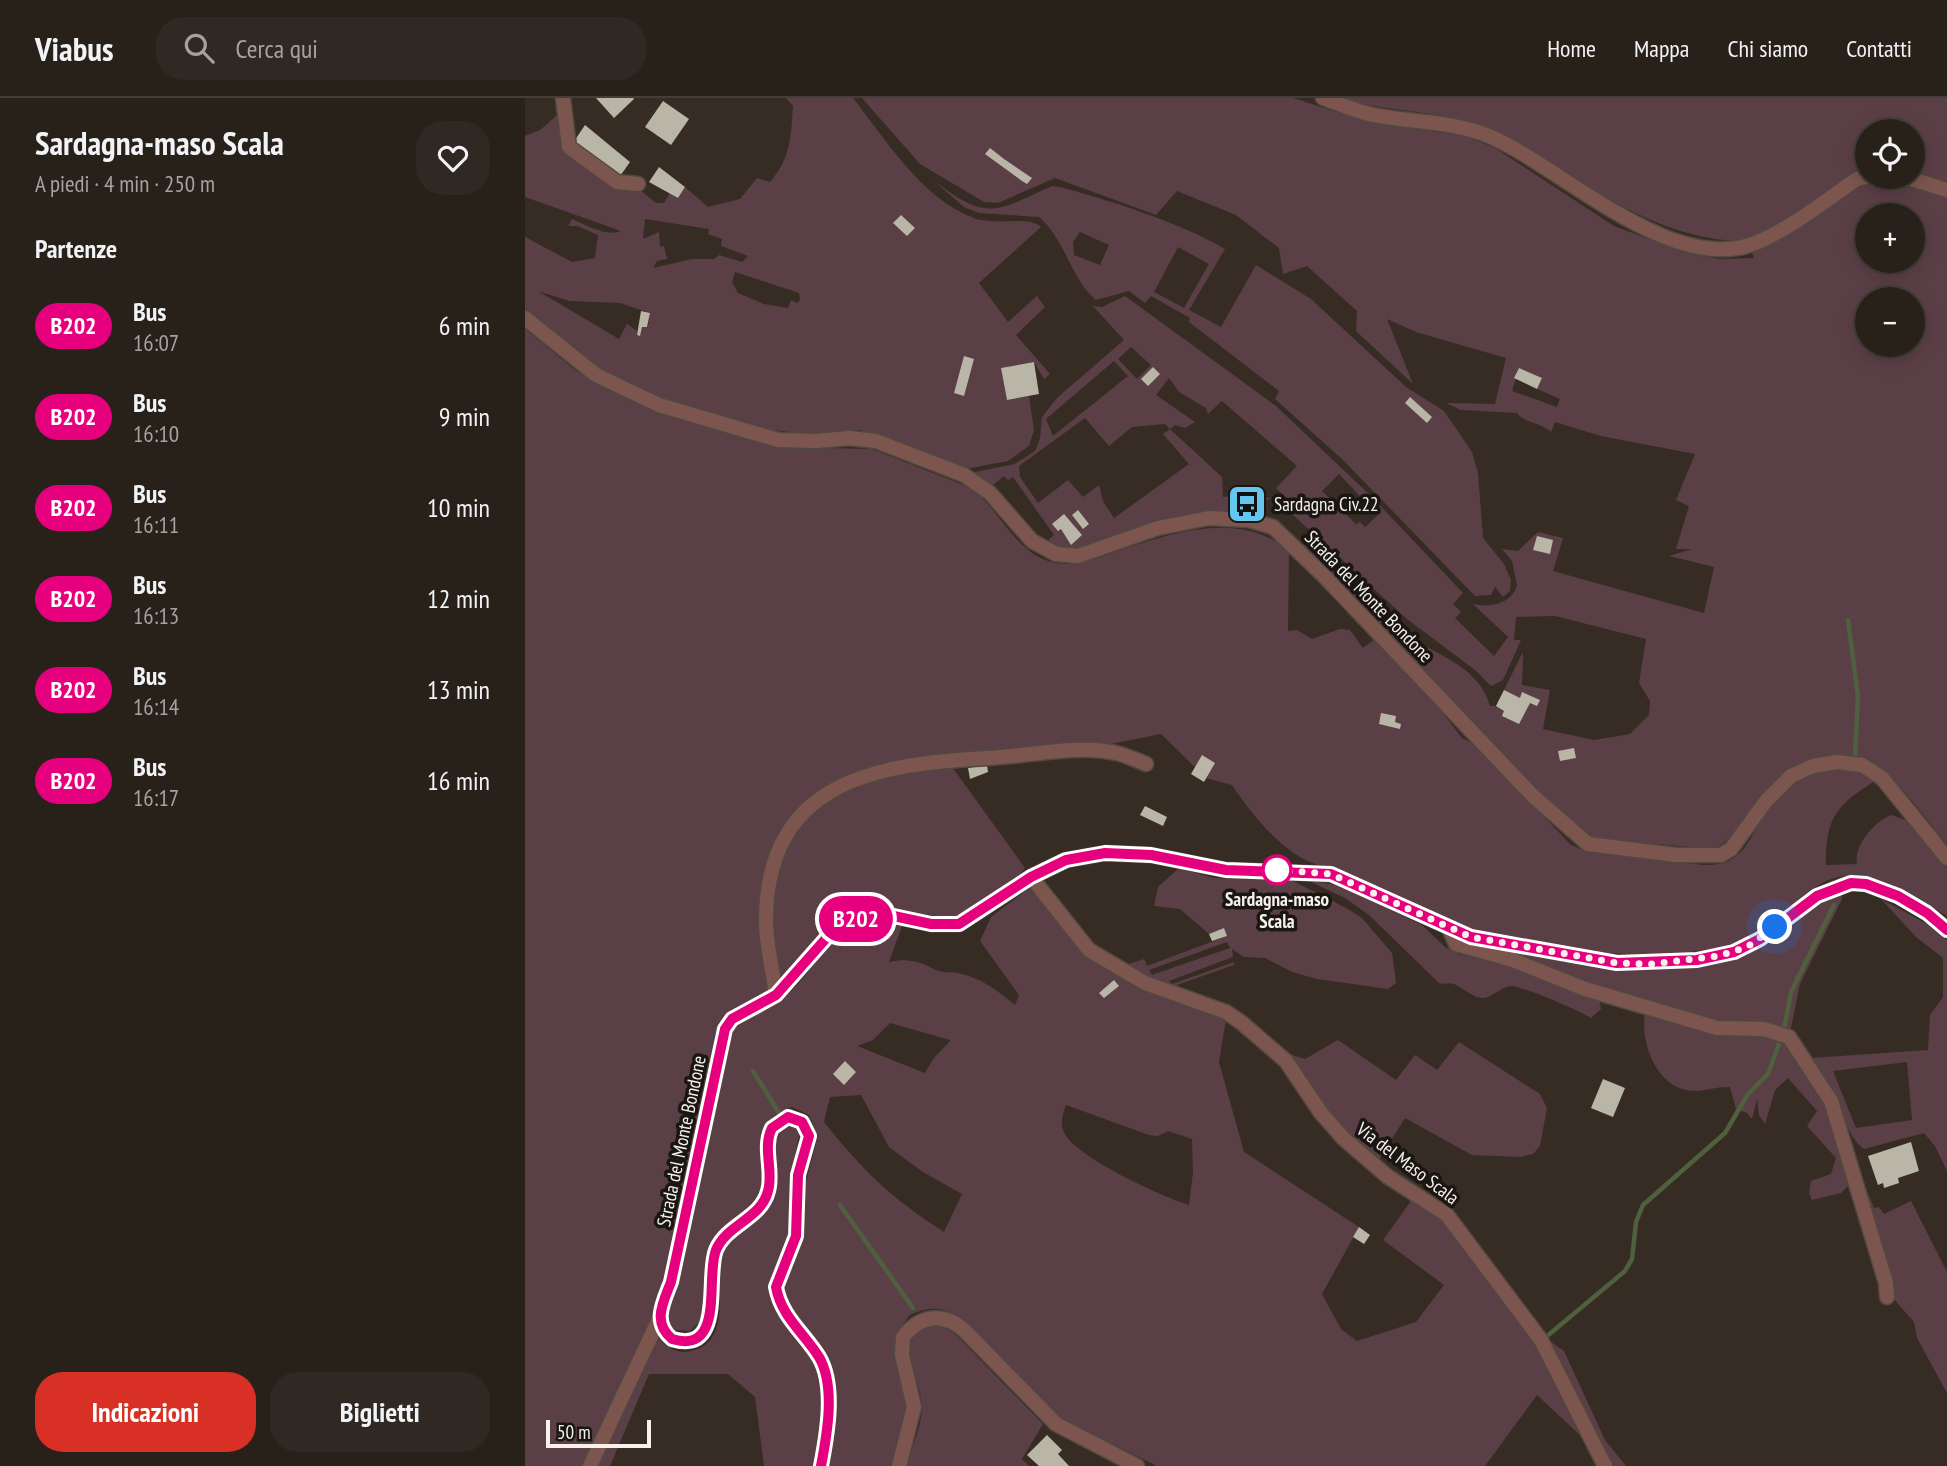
<!DOCTYPE html>
<html lang="it">
<meta charset="utf-8">
<style>
body{margin:0;font-family:"PT Sans Narrow",sans-serif;background:#302923;color:#f1f3f6;height:100vh;display:flex;flex-direction:column;font-size:26px;white-space:nowrap}
*{box-sizing:border-box;margin:0}
p{font-size:23px;color:#a5a3a2}
.icon{flex:none;width:38px;height:38px;fill:none;stroke:currentColor;stroke-width:2;stroke-linecap:round;stroke-linejoin:round}
.map{position:relative;flex:1;overflow:hidden}
.panel{display:flex;flex-direction:column;background:#28211a;width:525px}
.panel>*{flex:none}
.badge{padding:0 14px;border-radius:23px;font-size:24px;line-height:46px}
.buttons{position:absolute;left:1330px;top:21px;display:grid;gap:14px}
.buttons a{display:grid;place-items:center;width:70px;height:70px;border-radius:50%;background:#28211a;box-shadow:0 4px 18px #0003,0 0 0 2px #443e39;font-size:35px}
.scale{position:absolute;left:21px;bottom:18px;width:105px;box-sizing:border-box;padding-left:7px;border:4px solid #f7f1eb;border-top:0;font-size:19px;line-height:24px;white-space:nowrap;color:#f7f1eb;-webkit-text-stroke:5px #1a1612;paint-order:stroke}
.you{position:absolute;width:35px;height:35px;margin:-18px;border:5px solid #fff;border-radius:50%;background:#1a73e8;box-shadow:0 0 0 10px #1a73e833}
.map>.badge{position:absolute;translate:-50% -50%;box-shadow:0 0 0 4px #fff}
h2{padding:0 35px;font-size:26px;line-height:63px}
.round{display:grid;place-items:center;flex:none;width:74px;height:74px;border-radius:28px;background:#302923}
.head{display:flex;align-items:center;justify-content:space-between;height:119px;padding:0 35px}
h1{font-size:33px;font-weight:700;line-height:52px}
.button{display:flex;gap:14px;margin-top:auto;padding:14px 35px}
.button a{flex:1;height:80px;border-radius:28px;background:#d93025;color:#fff;font-size:28px;font-weight:700;line-height:80px;text-align:center}
.button a+a{background:#302923;color:#f1f3f6}
ul{padding:0;list-style:none}
li{display:flex;align-items:center;gap:21px;height:91px;padding:0 35px}
li div{flex:1}
li b{display:block;font-size:26px}
li em{font-style:normal}
li .badge{min-width:77px;font-weight:700;text-align:center}
header{display:flex;align-items:center;gap:42px;box-sizing:border-box;height:98px;padding:0 35px;background:#28211a;border-bottom:2px solid #443e39}
header strong{font-size:33px}
nav{display:flex;gap:38px;margin-inline-start:auto;font-size:24px}
.search{width:490px;height:63px;background:#302923;display:flex;align-items:center;gap:18px;box-sizing:border-box;padding:0 24px;border-radius:28px;color:#a5a3a2;font-size:26px}
main{display:flex;flex:1;min-height:0}
.map>svg:first-child{display:block}
.green{fill:#5b3f47;fill-rule:evenodd}
.lines{fill:none;stroke-linecap:round;stroke-linejoin:round}
.stream{stroke:#4f603e;stroke-width:4.5}
.building{fill:#b9b6a7}
.minor-casing{stroke:#51483f;stroke-width:17}
.minor{stroke:#7c564e;stroke-width:14}
.line-casing{stroke:#fff;stroke-width:16}
.line{stroke:#e6007e;stroke-width:10}
.walk{stroke:#f7f1eb;stroke-width:7;stroke-dasharray:0 12.6}
.stop-dot{fill:#fff;stroke:#e6007e;stroke-width:3.5}
.labels{text-anchor:middle;dominant-baseline:central;stroke-width:7;stroke-linejoin:round;paint-order:stroke}
.poi-label{font-size:19px;fill:#f7f1eb;stroke:#1a1612;text-anchor:start}
.street-label{font-size:19px;fill:#f7f1eb;stroke:#1a1612}
.stop-label{font-size:19px;font-weight:bold;fill:#f7f1eb;stroke:#1a1612}
</style>
<header>
<strong>Viabus</strong>
<div class="search"><svg class="icon" aria-label="search" viewBox="0 0 24 24"><circle cx="10" cy="10" r="6"/><path d="M15 15l6 6"/></svg>Cerca qui</div>
<nav><a>Home</a><a>Mappa</a><a>Chi siamo</a><a>Contatti</a></nav>
</header>
<main>
<section class="panel">
<div class="head"><div><h1>Sardagna-maso Scala</h1><p>A piedi · 4 min · 250 m</p></div><a class="round"><svg class="icon" aria-label="heart" viewBox="0 0 24 24"><path d="M12 20l-8-8c-3-5 5-10 8-4 3-6 11-1 8 4z"/></svg></a></div>
<h2>Partenze</h2>
<ul>
<li><span class="badge" style="background:#e6007e;color:#fff">B202</span><div><b>Bus</b><p>16:07</p></div><em>6 min</em></li>
<li><span class="badge" style="background:#e6007e;color:#fff">B202</span><div><b>Bus</b><p>16:10</p></div><em>9 min</em></li>
<li><span class="badge" style="background:#e6007e;color:#fff">B202</span><div><b>Bus</b><p>16:11</p></div><em>10 min</em></li>
<li><span class="badge" style="background:#e6007e;color:#fff">B202</span><div><b>Bus</b><p>16:13</p></div><em>12 min</em></li>
<li><span class="badge" style="background:#e6007e;color:#fff">B202</span><div><b>Bus</b><p>16:14</p></div><em>13 min</em></li>
<li><span class="badge" style="background:#e6007e;color:#fff">B202</span><div><b>Bus</b><p>16:17</p></div><em>16 min</em></li>
</ul>
<div class="button"><a>Indicazioni</a><a>Biglietti</a></div>
</section>
<div class="map">
<svg width="1422" height="1368" viewBox="0 0 1422 1368">
<rect width="100%" height="100%" fill="#362c23"/>
<path class="green" d="M 261,0 L 328,0 C 361,42 397,101 449,120 C 469,128 504,117 516,129 L 454,185 L 483,224 L 512,198 L 520,209 L 491,237 L 525,276 L 519,281 L 509,264 L 476,270 L 482,302 L 504,298 L 509,332 L 504,348 L 483,363 L 436,372 L 335,332 L 284,336 L 236,331 L 146,305 L 102,286 L 67,265 L 0,212 L 0,139 L 47,164 L 70,160 L 73,137 L 52,128 L 43,128 L 47,121 C 62,127 80,139 96,133 L 0,99 L 0,38 L 15,32 L 36,14 L 40,50 L 96,92 L 115,92 L 131,105 L 139,105 L 145,95 L 153,100 L 160,89 L 183,109 L 215,101 L 232,80 L 245,84 C 266,60 266,38 268,8 ZM 120,121 L 184,131 L 183,136 L 197,141 L 196,148 L 223,158 L 217,164 L 194,157 L 189,161 L 167,161 L 128,170 L 132,163 L 142,161 L 139,148 L 135,149 L 134,134 L 118,141 ZM 210,174 L 274,195 L 275,202 L 272,205 L 266,202 L 263,210 L 239,206 L 213,195 L 207,184 ZM 13,193 L 44,203 L 95,205 L 125,215 L 123,229 L 117,229 L 115,237 L 112,238 L 112,233 L 102,226 L 94,241 Z
M 337,0 L 768,0 L 840,23 L 940,38 L 970,50 L 1089,128 L 1161,155 L 1194,161 L 1229,160 L 1223,143 C 1145,145 1079,98 1015,60 C 997,49 978,35 959,28 C 912,12 861,14 813,0 L 1422,0 L 1422,747 C 1359,665 1323,615 1232,705 C 1217,719 1209,743 1188,751 L 1075,741 L 1064,738 L 1046,726 L 804,472 L 810,467 C 833,490 856,515 881,535 C 911,559 953,566 965,608 L 971,608 L 998,554 L 997,587 L 1025,592 L 1018,631 L 1069,642 L 1105,636 L 1124,617 L 1125,603 L 1114,585 L 1121,541 L 1030,518 L 991,519 L 989,542 L 996,542 L 978,582 L 966,588 L 950,572 L 882,521 L 755,405 L 764,403 L 751,390 L 772,368 L 697,303 L 683,316 L 681,310 L 654,294 L 644,280 L 631,297 L 670,324 L 660,330 L 650,327 L 645,331 L 697,379 L 698,399 L 726,396 L 747,401 L 723,403 L 717,414 C 694,414 670,414 647,420 C 610,431 565,457 527,448 L 524,441 L 529,437 L 488,379 L 483,382 L 479,378 L 468,387 L 445,375 L 490,366 L 510,353 L 515,341 L 517,319 L 532,300 L 599,242 L 568,208 L 577,209 L 600,198 L 751,308 L 847,399 L 938,495 L 928,506 L 936,514 L 930,520 L 969,558 L 983,539 L 948,506 C 965,510 987,506 992,487 L 987,463 L 977,451 L 993,453 L 1013,434 L 1038,440 L 1028,473 L 1179,515 L 1189,469 L 1144,458 L 1167,451 L 1151,451 L 1164,408 L 1151,402 L 1170,356 L 1076,338 L 1030,324 L 1026,334 C 1016,324 1000,326 992,315 L 936,312 L 921,305 L 970,306 L 981,260 L 891,234 L 862,221 L 888,286 L 831,233 L 832,213 L 782,168 L 758,176 L 754,150 L 711,117 L 652,93 L 631,117 L 530,80 L 473,105 L 459,104 L 395,66 ZM 1342,33 L 1388,33 L 1388,79 L 1342,79 ZM 1342,117 L 1388,117 L 1388,163 L 1342,163 ZM 1342,201 L 1388,201 L 1388,247 L 1342,247 ZM 606,249 L 626,267 L 612,281 L 593,261 ZM 589,263 L 603,278 L 528,338 L 521,321 ZM 994,270 L 1017,280 L 1012,291 L 1035,301 L 1032,309 L 987,293 ZM 560,320 L 584,348 L 607,329 L 640,326 L 645,331 L 638,336 L 664,366 L 589,420 L 578,403 L 574,387 L 558,399 L 543,382 L 513,405 L 495,379 L 494,368 ZM 814,376 L 853,417 L 840,429 L 835,424 L 831,426 L 797,393 Z
M 408,82 C 462,123 468,115 527,88 L 534,89 C 579,100 661,127 700,151 L 664,212 L 696,229 L 731,167 L 786,201 L 881,289 L 919,313 L 947,354 L 953,375 L 958,440 L 979,466 L 986,482 L 985,493 L 978,499 L 970,489 L 966,497 L 950,498 L 818,362 L 750,301 L 754,293 L 664,224 L 665,220 L 626,198 L 620,205 L 604,193 L 571,202 C 547,183 540,141 514,119 L 454,115 L 439,109 ZM 555,134 L 584,147 L 575,167 L 549,157 L 548,144 ZM 653,149 L 684,166 L 659,210 L 629,194 Z
M 0,231 L 50,272 L 104,302 L 147,319 L 254,349 L 347,351 L 446,390 C 474,411 488,451 523,463 C 548,471 573,460 596,452 C 649,434 717,412 764,453 L 763,533 L 772,532 L 787,541 L 815,531 L 825,532 L 838,550 L 849,542 L 913,609 L 937,640 L 951,647 L 1045,746 L 1059,753 L 1179,767 C 1190,767 1201,766 1210,759 C 1223,750 1230,731 1238,719 C 1263,681 1308,655 1350,683 C 1311,707 1300,721 1301,767 L 1332,766 C 1328,748 1350,723 1366,717 L 1383,723 L 1422,770 L 1422,818 C 1402,805 1349,775 1325,777 C 1278,780 1252,835 1208,846 C 1132,866 1005,855 932,825 C 905,815 881,800 855,789 C 832,779 807,774 785,764 C 754,751 725,714 707,687 L 681,680 L 636,636 L 571,649 L 506,651 L 312,686 L 245,766 L 244,892 L 234,902 L 216,910 L 193,931 C 176,1013 164,1103 140,1183 C 120,1248 89,1308 57,1368 L 0,1368 Z
M 425,666 L 500,770 L 492,780 L 447,813 L 428,820 L 357,810 L 310,818 L 252,886 L 244,821 L 251,766 L 286,707 L 339,683 Z
M 654,770 L 689,780 L 768,783 L 823,811 L 837,820 L 867,855 L 871,885 L 863,891 L 792,881 L 767,874 L 740,860 L 719,859 L 707,851 L 708,859 L 644,883 L 647,886 L 709,864 L 709,867 L 652,887 L 657,891 L 651,893 L 598,868 L 619,861 L 622,868 L 702,838 L 699,830 L 684,836 L 655,811 L 629,808 L 633,789 ZM 702,844 L 705,850 L 627,877 L 624,872 Z
M 782,782 L 812,787 L 897,827 L 920,849 L 934,856 L 997,872 L 1074,900 L 1076,911 L 1066,920 C 1055,913 994,886 984,888 C 976,890 967,899 959,900 C 949,901 939,890 929,886 C 924,884 920,887 914,885 L 844,817 L 820,800 Z
M 503,791 L 508,792 L 557,849 L 701,921 L 694,964 L 719,1054 L 834,1129 L 797,1196 L 816,1231 L 832,1243 L 891,1224 L 919,1187 L 858,1142 L 888,1100 L 916,1118 L 1014,1244 L 1077,1368 L 1071,1368 L 1056,1338 L 1012,1297 L 960,1368 L 632,1368 L 537,1321 L 439,1224 C 422,1209 407,1207 385,1217 C 359,1246 382,1275 381,1307 C 380,1327 373,1349 369,1368 L 304,1368 C 310,1326 320,1284 294,1246 C 280,1226 265,1211 256,1187 L 278,1136 L 279,1091 L 293,1038 L 284,1017 L 267,1009 C 218,1023 248,1065 235,1096 C 228,1112 209,1116 202,1130 C 189,1156 186,1195 175,1223 L 165,1233 L 149,1232 C 135,1215 149,1196 156,1177 L 205,939 C 213,918 236,917 252,905 C 304,867 295,816 377,828 L 364,864 C 384,860 393,863 411,872 C 417,875 426,874 433,875 C 456,880 472,892 490,907 L 494,897 L 455,843 L 466,819 ZM 365,925 L 425,942 L 425,943 L 408,961 L 400,975 L 332,948 L 348,942 ZM 336,997 L 364,1049 L 398,1074 L 437,1096 L 419,1134 C 365,1099 339,1074 299,1024 L 305,999 ZM 541,1007 L 624,1037 L 633,1038 L 643,1033 L 667,1041 L 668,1074 L 664,1107 C 635,1098 558,1062 541,1038 C 534,1028 537,1018 541,1007 Z
M 1317,793 L 1317,801 L 1275,886 L 1265,935 C 1165,922 1074,890 980,854 L 1102,872 L 1189,867 L 1234,849 L 1287,808 Z
M 1356,801 L 1404,827 L 1422,842 L 1422,1073 L 1410,1048 L 1399,1035 L 1339,1051 C 1322,1038 1321,1020 1313,1003 C 1307,988 1295,974 1286,960 L 1403,952 L 1405,917 L 1418,899 L 1418,860 L 1391,839 ZM 1382,964 L 1387,1022 L 1331,1030 L 1308,973 Z
M 1121,911 L 1240,935 L 1262,942 L 1301,1001 L 1326,1085 L 1316,1095 L 1287,1102 L 1284,1095 L 1286,1083 L 1306,1076 L 1311,1060 L 1282,1028 L 1292,1013 L 1263,980 L 1250,992 L 1240,1026 L 1234,1017 L 1232,1001 L 1227,1021 L 1222,1015 L 1211,1011 L 1205,989 C 1190,988 1177,995 1161,992 C 1130,986 1113,940 1121,911 Z
M 813,942 L 871,982 L 890,957 L 912,972 L 934,944 L 1015,996 L 1022,1010 L 1015,1048 L 1008,1056 L 995,1059 L 947,1057 L 880,1020 L 852,1065 L 810,1028 L 760,955 L 780,961 Z
M 265,1028 L 271,1030 L 274,1038 L 269,1061 L 268,1132 L 244,1189 L 296,1272 L 297,1303 L 290,1368 L 239,1368 L 230,1299 L 203,1276 L 124,1276 L 85,1368 L 69,1368 L 130,1237 C 140,1247 150,1257 166,1253 C 211,1242 187,1185 197,1155 C 205,1132 235,1129 246,1107 C 258,1082 242,1052 258,1030 Z
M 1323,1046 L 1349,1110 L 1354,1109 L 1359,1116 L 1386,1103 L 1422,1174 L 1422,1295 L 1392,1240 L 1389,1224 L 1367,1199 Z
M 404,1229 L 417,1229 L 429,1235 L 518,1326 L 497,1361 L 504,1368 L 381,1368 C 387,1349 396,1330 397,1310 C 399,1284 363,1243 404,1229 Z
M 1022,1241 L 1039,1253 L 1080,1342 L 1101,1368 L 1085,1368 Z"/>
<g class="lines">
<path class="stream" d="M 1323,522 L 1333,598 L 1330,658
M 228,973 L 254,1015
M 315,1107 L 388,1210
M 1021,1239 L 1100,1173 L 1107,1161 L 1111,1124 L 1118,1107 L 1200,1035 L 1223,996 L 1243,976 L 1259,932 L 1266,894 L 1309,807"/>
</g>
<path class="building" d="M 71,0 L 108,0 L 109,1 L 89,20 Z
M 138,3 L 164,21 L 146,47 L 120,29 Z
M 60,27 L 105,64 L 93,81 L 48,45 Z
M 465,50 L 479,61 L 507,80 L 502,86 L 497,83 L 460,56 Z
M 134,69 L 160,89 L 153,100 L 124,84 Z
M 376,117 L 390,130 L 382,138 L 368,125 Z
M 116,213 L 125,215 L 122,229 L 117,229 L 115,238 L 112,237 Z
M 439,258 L 449,261 L 439,298 L 429,295 Z
M 509,264 L 514,296 L 482,302 L 476,270 Z
M 628,269 L 635,276 L 623,288 L 616,281 Z
M 994,270 L 1017,280 L 1012,291 L 989,280 Z
M 885,299 L 907,319 L 902,325 L 880,305 Z
M 553,412 L 564,426 L 558,431 L 547,417 Z
M 539,416 L 557,437 L 546,447 L 536,431 L 533,433 L 527,426 Z
M 1012,438 L 1028,442 L 1025,456 L 1008,452 Z
M 979,592 L 995,600 L 997,594 L 1015,602 L 1012,608 L 1005,605 L 994,626 L 977,618 L 979,613 L 971,608 Z
M 856,615 L 871,618 L 870,624 L 876,626 L 875,631 L 854,626 Z
M 1049,650 L 1051,660 L 1035,663 L 1033,653 Z
M 677,657 L 690,665 L 679,684 L 666,676 Z
M 462,667 L 463,674 L 445,681 L 443,670 Z
M 620,708 L 642,719 L 638,728 L 615,717 Z
M 699,830 L 702,838 L 687,843 L 684,836 Z
M 589,882 L 594,888 L 579,900 L 574,895 Z
M 320,963 L 331,974 L 319,987 L 308,976 Z
M 1078,981 L 1100,990 L 1088,1019 L 1066,1010 Z
M 1386,1044 L 1394,1073 L 1373,1080 L 1374,1085 L 1359,1090 L 1358,1085 L 1353,1087 L 1343,1058 Z
M 834,1129 L 845,1137 L 839,1146 L 828,1139 Z
M 522,1337 L 537,1352 L 533,1356 L 544,1368 L 514,1368 L 502,1357 Z"/>
<g class="lines">
<defs>
<path id="minor" d="M 38,0 L 44,49 L 92,84 L 113,86
M 798,0 C 813,5 828,12 844,16 C 883,25 926,22 964,38 C 1037,69 1149,181 1233,144 C 1268,129 1301,102 1332,81 L 1342,79
M 1380,79 L 1422,92
M 0,220 L 71,277 L 134,307 L 253,342 L 291,343 L 324,340 L 351,343 L 439,377 L 465,395 L 507,443 L 531,456 L 553,458 L 633,430 L 684,420 L 724,422 L 748,429 L 799,478 L 1008,698 L 1063,746 L 1151,757 L 1196,757 L 1206,751 L 1241,703 L 1266,678 L 1288,668 L 1312,664 L 1337,667 L 1357,680 L 1422,760
M 506,779 L 564,852 L 620,885 L 701,914 L 717,925 L 761,963 L 796,1015 L 818,1040 L 862,1078 L 922,1117 L 1016,1242 L 1080,1368
M 924,830 L 931,846 L 988,862 L 1060,891 L 1192,930 L 1239,931 L 1264,939 L 1306,1003 L 1361,1185 L 1362,1199
M 251,897 C 248,873 241,847 241,823 C 241,684 349,666 463,660 C 502,658 553,646 591,655 C 601,657 611,662 621,666
M 65,1368 L 134,1221
M 296,1368 C 302,1337 311,1288 294,1259 C 279,1235 256,1217 251,1189 L 271,1138 L 273,1077 L 284,1038 L 277,1024 L 263,1019 L 247,1030 C 237,1050 249,1072 243,1093 C 236,1121 202,1126 191,1152 C 180,1179 201,1256 147,1241 C 127,1224 138,1205 146,1184 L 200,931 L 207,921 L 231,910 L 251,897 L 306,833 L 320,824 L 335,819 L 364,817 L 406,826 L 434,826 L 506,779 L 541,762 L 581,755 L 626,757 L 701,772 L 806,776 L 946,839 L 1092,865 L 1172,862 L 1209,854 L 1235,841 L 1292,798 L 1326,784 L 1341,786 L 1373,798 L 1402,815 L 1422,832
M 374,1368 L 389,1309 L 377,1257 L 378,1239 C 395,1217 418,1214 439,1232 L 531,1326 L 612,1368"/>
</defs>
<use href="#minor" class="minor-casing"/>
<use href="#minor" class="minor"/>
</g>
<g class="lines">
<defs>
<path id="line" d="M 296,1368 C 302,1337 311,1288 294,1259 C 279,1235 256,1218 251,1189 L 271,1138 L 273,1077 L 284,1038 L 277,1024 L 263,1019 L 247,1030 C 237,1050 249,1073 243,1093 C 236,1121 202,1126 191,1152 C 180,1179 201,1257 147,1241 C 127,1224 138,1205 146,1184 L 200,931 L 207,921 L 251,897 L 312,828 L 335,819 L 364,817 L 406,826 L 434,826 L 506,779 L 541,762 L 580,755 L 626,757 L 701,772 L 806,776 L 946,839 L 1092,865 L 1172,862 L 1209,854 L 1235,841 L 1292,798 L 1326,785 L 1341,786 L 1373,798 L 1402,815 L 1422,832"/>
</defs>
<use href="#line" class="line-casing"/>
<use href="#line" class="line"/>
<path class="walk" d="M 752,772 L 806,776 L 946,839 L 1092,865 L 1127,866 L 1193,858 L 1222,849 L 1250,829"/>
</g>
<defs>
<symbol id="bus-square" viewBox="-11 -11 22 22"><rect x="-9" y="-9" width="18" height="18" rx="4" fill="#64c5ee" stroke="#1a1612"/><path d="M-5-6H5V4H4V6H2V4H-2V6H-4V4H-5ZM-3.5-4V0h7V-4ZM-3.5 1.2v1.5H-2V1.2ZM2 1.2v1.5H3.5V1.2Z" fill="#111"/></symbol>
</defs>
<g fill-rule="evenodd">
<use href="#bus-square" x="700" y="384" width="44" height="44"/>
</g>
<circle class="stop-dot" cx="752" cy="772" r="14"/>
<g class="labels">
<g class="poi-label">
<text x="749" y="406">Sardagna Civ.22</text>
</g>
<g class="street-label">
<text transform="translate(844 498) rotate(46)">Strada del Monte Bondone</text>
<text transform="translate(156 1043) rotate(-78)">Strada del Monte Bondone</text>
<text transform="translate(883 1065) rotate(37)">Via del Maso Scala</text>
</g>
<g class="stop-label">
<text x="752" y="801">Sardagna-maso<tspan x="752" dy="22">Scala</tspan></text>
</g>
</g>
</svg>
<div class="buttons">
<a><svg class="icon" aria-label="locate" viewBox="0 0 24 24"><circle cx="12" cy="12" r="6"/><path d="M12 2v4M12 18v4M2 12h4M18 12h4"/></svg></a>
<a>+</a>
<a>−</a>
</div>
<div class="scale">50 m</div>
<div class="you" style="left:1250px;top:829px"></div>
<b class="badge" style="left:331px;top:821px;background:#e6007e;color:#fff">B202</b>
</div>
</main>
